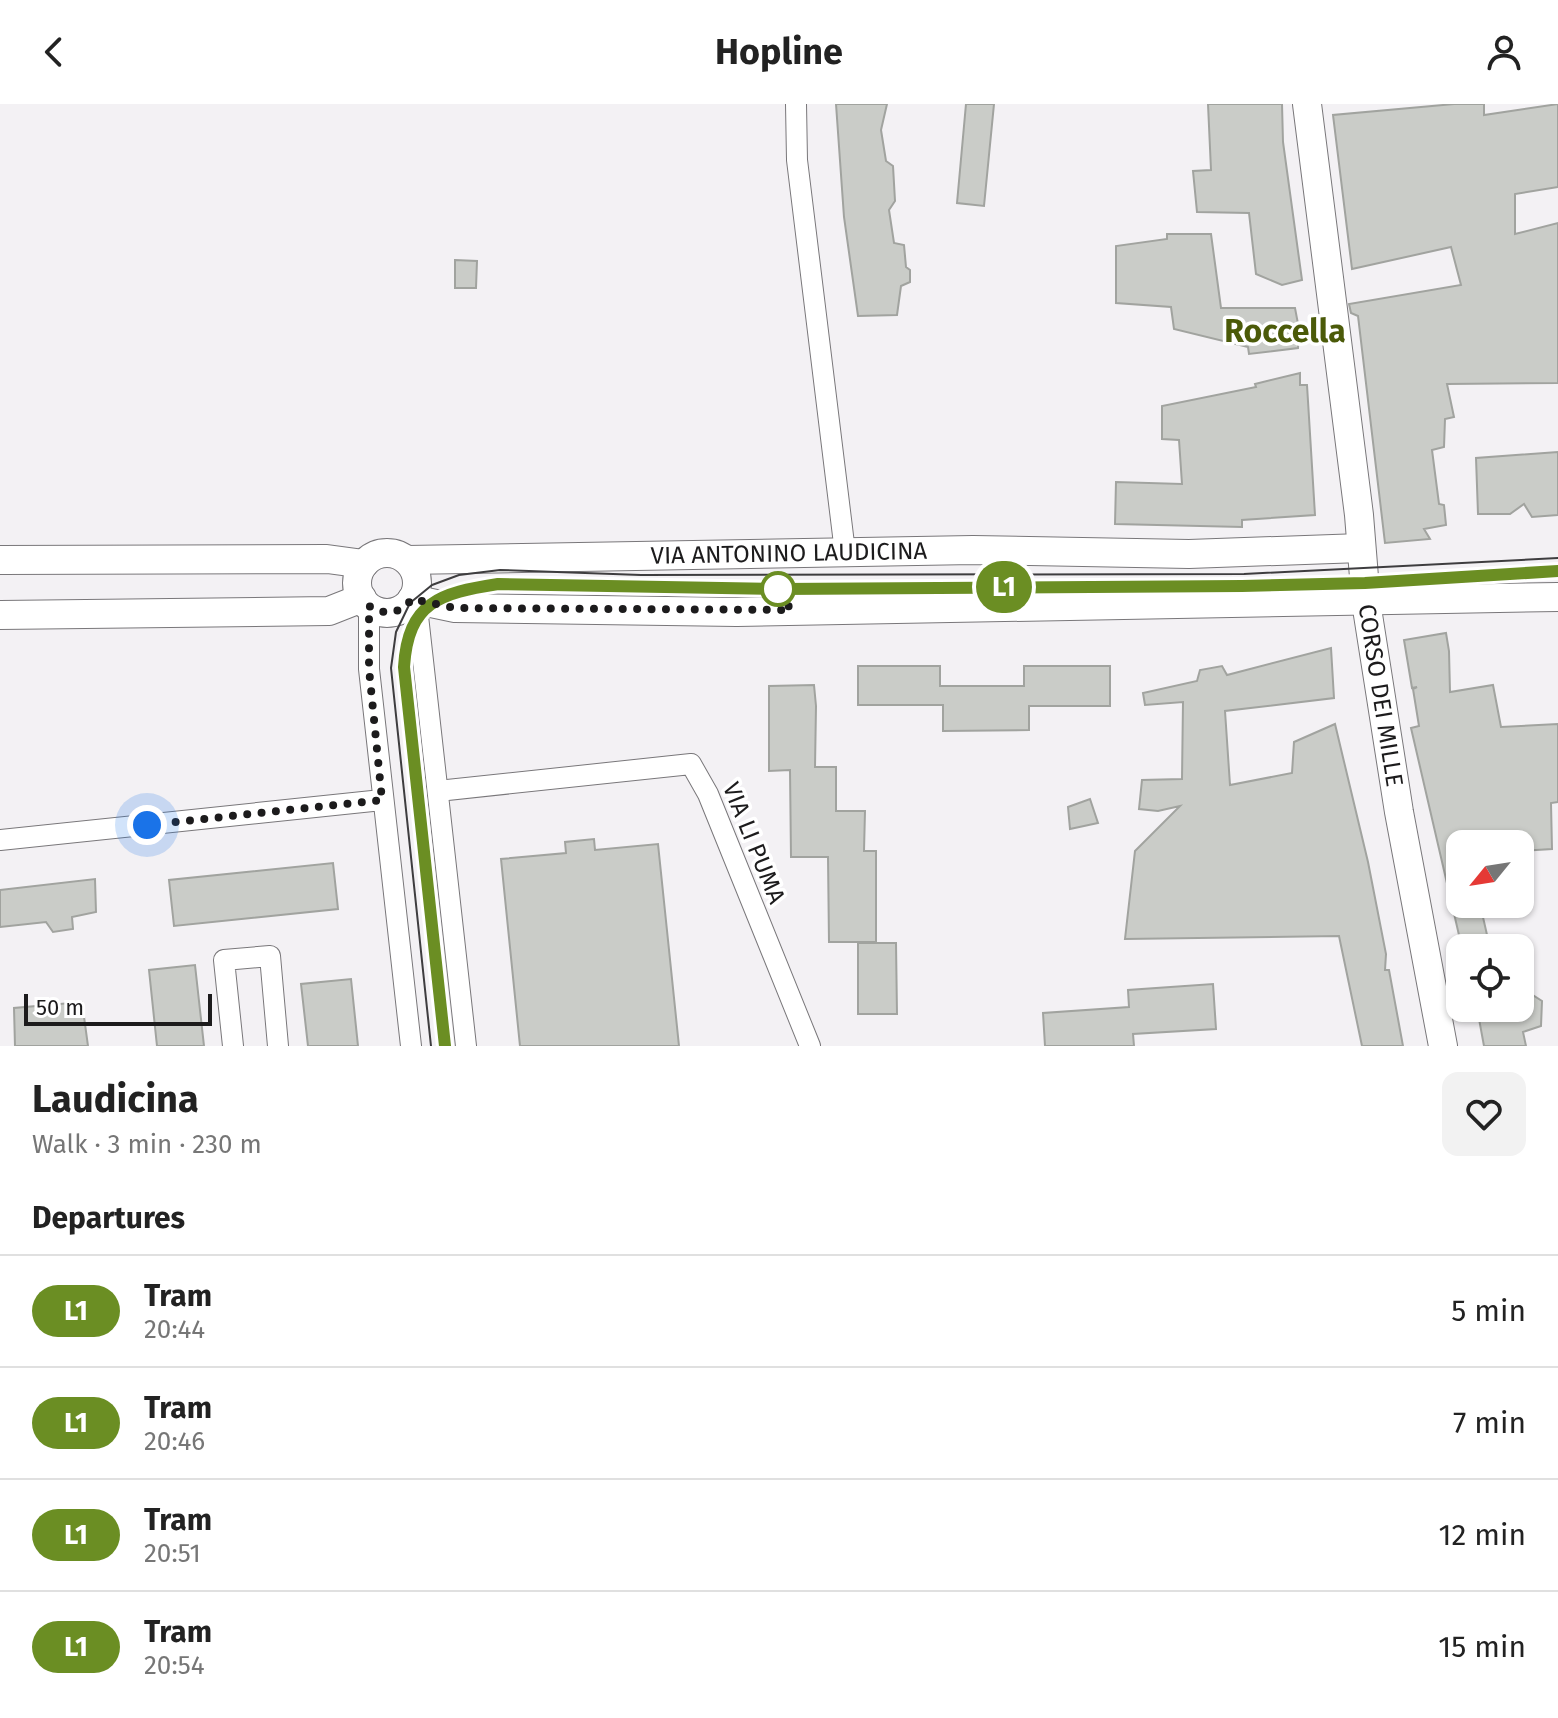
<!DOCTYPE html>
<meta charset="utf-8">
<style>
body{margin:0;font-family:"Fira Sans",sans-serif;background:#f2f2f2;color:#222;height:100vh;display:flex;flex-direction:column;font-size:30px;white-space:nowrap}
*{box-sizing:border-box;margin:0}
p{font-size:26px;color:#767676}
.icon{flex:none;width:44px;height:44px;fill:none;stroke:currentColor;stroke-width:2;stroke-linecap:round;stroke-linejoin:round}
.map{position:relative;height:942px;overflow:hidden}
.details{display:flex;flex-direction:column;background:#fff;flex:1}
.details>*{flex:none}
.badge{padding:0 16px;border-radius:26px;font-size:28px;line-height:52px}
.needle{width:52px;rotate:240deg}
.buttons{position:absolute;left:1446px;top:726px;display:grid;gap:16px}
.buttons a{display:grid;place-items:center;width:88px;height:88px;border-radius:16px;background:#fff;box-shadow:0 2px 6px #0004;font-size:40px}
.scale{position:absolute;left:24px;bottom:20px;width:188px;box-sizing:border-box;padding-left:8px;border:4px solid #1c1b1c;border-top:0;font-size:22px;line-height:28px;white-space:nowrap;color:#1c1b1c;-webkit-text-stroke:6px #fff;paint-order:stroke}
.you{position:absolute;width:40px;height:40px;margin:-20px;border:6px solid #fff;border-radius:50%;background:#1a73e8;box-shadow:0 0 0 12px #1a73e833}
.map>.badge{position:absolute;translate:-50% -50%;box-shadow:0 0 0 4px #fff}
h2{padding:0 32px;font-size:30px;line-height:72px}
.round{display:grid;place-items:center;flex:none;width:84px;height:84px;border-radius:16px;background:#f2f2f2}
.overview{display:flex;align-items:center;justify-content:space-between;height:136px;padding:0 32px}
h1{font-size:38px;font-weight:700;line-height:60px}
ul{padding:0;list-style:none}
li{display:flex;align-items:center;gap:24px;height:112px;padding:0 32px;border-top:2px solid #e0e0e0}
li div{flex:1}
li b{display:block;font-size:30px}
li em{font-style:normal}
li .badge{min-width:88px;font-weight:700;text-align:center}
header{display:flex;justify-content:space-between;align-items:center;height:104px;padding:0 32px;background:#fff;font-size:36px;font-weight:700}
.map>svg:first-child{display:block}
.building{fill:#caccc8;stroke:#a1a39f;stroke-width:2}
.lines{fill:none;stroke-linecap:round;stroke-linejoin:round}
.street-casing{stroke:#79777a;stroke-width:22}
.secondary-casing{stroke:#79777a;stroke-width:30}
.street{stroke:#fff;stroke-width:20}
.secondary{stroke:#fff;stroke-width:28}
.tram{stroke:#3e3d3f;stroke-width:2}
.line-casing{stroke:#fff;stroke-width:18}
.line{stroke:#6b8e23;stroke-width:12}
.walk{stroke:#1c1b1c;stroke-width:8;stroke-dasharray:0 14.4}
.stop-dot{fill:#fff;stroke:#6b8e23;stroke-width:4}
.labels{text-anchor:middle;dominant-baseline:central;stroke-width:7;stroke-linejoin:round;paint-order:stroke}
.street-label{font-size:24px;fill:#1c1b1c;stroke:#fff}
.district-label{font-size:32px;font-weight:bold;fill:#4b5a09;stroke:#fff}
</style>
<header><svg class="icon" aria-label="back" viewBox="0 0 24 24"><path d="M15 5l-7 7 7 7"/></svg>Hopline<svg class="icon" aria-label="person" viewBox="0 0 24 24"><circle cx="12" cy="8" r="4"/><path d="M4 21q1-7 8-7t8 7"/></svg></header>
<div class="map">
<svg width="1558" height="942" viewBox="0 0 1558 942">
<rect width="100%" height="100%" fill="#f3f1f4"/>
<path class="building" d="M 836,0 L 887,0 L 881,26 L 886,57 L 893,62 L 895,97 L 889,106 L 894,139 L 904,141 L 906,163 L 910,166 L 910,178 L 901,182 L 897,211 L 858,212 L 844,113 Z
M 966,0 L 994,0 L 984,102 L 957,99 Z
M 1208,0 L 1282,0 L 1283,38 L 1302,176 L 1282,181 L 1256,170 L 1249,109 L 1197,108 L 1193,67 L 1211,66 Z
M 1454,0 L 1484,0 L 1484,11 L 1558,0 L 1558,83 L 1515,90 L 1515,130 L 1558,119 L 1558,279 L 1447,280 L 1454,313 L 1445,315 L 1444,343 L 1432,346 L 1439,400 L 1444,401 L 1446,421 L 1424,425 L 1430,435 L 1385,439 L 1358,212 L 1351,209 L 1349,200 L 1461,181 L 1451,143 L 1352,165 L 1333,11 Z
M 1167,130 L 1211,130 L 1221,204 L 1295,204 L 1299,225 L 1298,244 L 1249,250 L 1248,243 L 1174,225 L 1171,203 L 1116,199 L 1116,142 L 1167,135 Z
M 455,156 L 477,157 L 476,184 L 455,184 Z
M 1300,269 L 1300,281 L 1307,281 L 1315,411 L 1242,416 L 1242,423 L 1115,420 L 1116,378 L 1182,380 L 1179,336 L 1162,335 L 1162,302 L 1256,283 L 1255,280 Z
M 1558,348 L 1558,411 L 1532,413 L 1524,400 L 1510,410 L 1478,410 L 1476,354 Z
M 1446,529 L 1449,547 L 1450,588 L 1493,581 L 1501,623 L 1558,620 L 1558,698 L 1551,699 L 1552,745 L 1520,747 L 1520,740 L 1460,740 L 1460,800 L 1458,800 L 1480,800 L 1490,844 L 1462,844 L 1411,624 L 1419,622 L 1413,585 L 1417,583 L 1412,584 L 1404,536 Z
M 1331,544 L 1334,594 L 1225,607 L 1230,681 L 1292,669 L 1294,638 L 1335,620 L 1368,758 L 1386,850 L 1385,866 L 1389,866 L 1403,942 L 1362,942 L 1339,832 L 1125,835 L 1135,747 L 1180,702 L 1158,707 L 1139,705 L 1142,676 L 1182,675 L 1183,598 L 1145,601 L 1143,589 L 1197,577 L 1200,566 L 1222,562 L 1227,571 Z
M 858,562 L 940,562 L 940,582 L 1024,582 L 1024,562 L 1110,562 L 1110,602 L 1029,602 L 1029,626 L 943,627 L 943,601 L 858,601 Z
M 814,581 L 816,602 L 815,663 L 836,663 L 836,707 L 865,707 L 864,747 L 876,747 L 876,838 L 829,838 L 828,753 L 791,753 L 790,666 L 769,667 L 769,582 Z
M 1090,695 L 1098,719 L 1070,725 L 1068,703 Z
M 594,735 L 595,746 L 658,740 L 679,942 L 520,942 L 501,755 L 566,749 L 565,738 Z
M 333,759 L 338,805 L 174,822 L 169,776 Z
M 95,775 L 96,808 L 72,813 L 73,825 L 53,828 L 46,818 L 0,823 L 0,786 Z
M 858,839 L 896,839 L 897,910 L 858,910 Z
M 195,861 L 204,942 L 157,942 L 149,866 Z
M 351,875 L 358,942 L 308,942 L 301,880 Z
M 1213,880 L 1216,925 L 1133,930 L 1134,942 L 1045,942 L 1043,909 L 1129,903 L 1128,886 Z
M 1520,883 L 1542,897 L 1541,922 L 1523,928 L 1526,942 L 1484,942 L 1477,904 L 1520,904 Z
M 82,898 L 88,942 L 15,942 L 14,904 Z"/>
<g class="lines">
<defs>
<path id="street" d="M 796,0 L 797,56 L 845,448
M 410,499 L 418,512 L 466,942
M 369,502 L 369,565 L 411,942
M 438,687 L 691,660 L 708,690 L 810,942
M 0,736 L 382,696
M 233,942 L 224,856 L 270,852 L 278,942"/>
<g id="secondary">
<path id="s1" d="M 1307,0 L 1359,411 L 1366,498 L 1399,708 L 1443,942"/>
<circle cx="387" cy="479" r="30"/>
<path d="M 0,456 L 327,455 L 364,460"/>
<path id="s2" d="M 407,456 L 973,446 L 1189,450 L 1361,444"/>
<path d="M 412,495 L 455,504 L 737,508 L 1558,493"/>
<path d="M 0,511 L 329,507 L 362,494"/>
</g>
</defs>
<use href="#street" class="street-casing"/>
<use href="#secondary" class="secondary-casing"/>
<use href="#street" class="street"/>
<use href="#secondary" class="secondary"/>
<path class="tram" d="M 431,942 L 391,564 L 396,528 L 410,499 L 432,481 L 459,471 L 500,466 L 641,471 L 1244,470 L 1558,454
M 445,942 L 404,563 C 407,499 441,489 498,480 L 779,485 L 1242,482 L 1365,479 L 1558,467"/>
</g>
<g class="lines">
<defs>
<path id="line" d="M 445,942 L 404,563 C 408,498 440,489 498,480 L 779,485 L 1242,482 L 1365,479 L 1558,467"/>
</defs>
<use href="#line" class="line-casing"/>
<use href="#line" class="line"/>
<path class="walk" d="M 147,721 L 382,696 L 369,565 L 369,502 C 385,512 400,510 412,495 L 455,504 L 791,506 L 778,485"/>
</g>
<circle class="stop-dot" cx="778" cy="485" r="16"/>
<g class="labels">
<g class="street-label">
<text stroke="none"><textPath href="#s2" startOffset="382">VIA ANTONINO LAUDICINA</textPath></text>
<text stroke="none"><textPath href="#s1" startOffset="596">CORSO DEI MILLE</textPath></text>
<text transform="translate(754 739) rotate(68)">VIA LI PUMA</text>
</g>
<g class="district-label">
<text x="1285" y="227">Roccella</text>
</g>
</g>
</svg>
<div class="buttons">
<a><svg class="needle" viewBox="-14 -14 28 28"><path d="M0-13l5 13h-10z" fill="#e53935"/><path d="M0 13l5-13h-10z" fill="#767676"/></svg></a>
<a><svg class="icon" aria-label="locate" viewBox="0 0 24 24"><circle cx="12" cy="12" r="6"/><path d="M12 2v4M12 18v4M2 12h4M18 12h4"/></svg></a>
</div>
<div class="scale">50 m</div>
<div class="you" style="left:147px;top:721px"></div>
<b class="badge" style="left:1004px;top:483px;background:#6b8e23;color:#fff">L1</b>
</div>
<section class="details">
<div class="overview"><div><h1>Laudicina</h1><p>Walk · 3 min · 230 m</p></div><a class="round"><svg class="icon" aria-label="heart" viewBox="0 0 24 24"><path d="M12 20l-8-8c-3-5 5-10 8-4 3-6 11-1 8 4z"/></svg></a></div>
<h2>Departures</h2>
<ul>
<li><span class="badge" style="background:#6b8e23;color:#fff">L1</span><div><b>Tram</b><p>20:44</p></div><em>5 min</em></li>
<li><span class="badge" style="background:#6b8e23;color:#fff">L1</span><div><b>Tram</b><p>20:46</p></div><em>7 min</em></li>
<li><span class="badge" style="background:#6b8e23;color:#fff">L1</span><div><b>Tram</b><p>20:51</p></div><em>12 min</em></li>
<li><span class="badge" style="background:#6b8e23;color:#fff">L1</span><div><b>Tram</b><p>20:54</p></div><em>15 min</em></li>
</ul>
</section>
